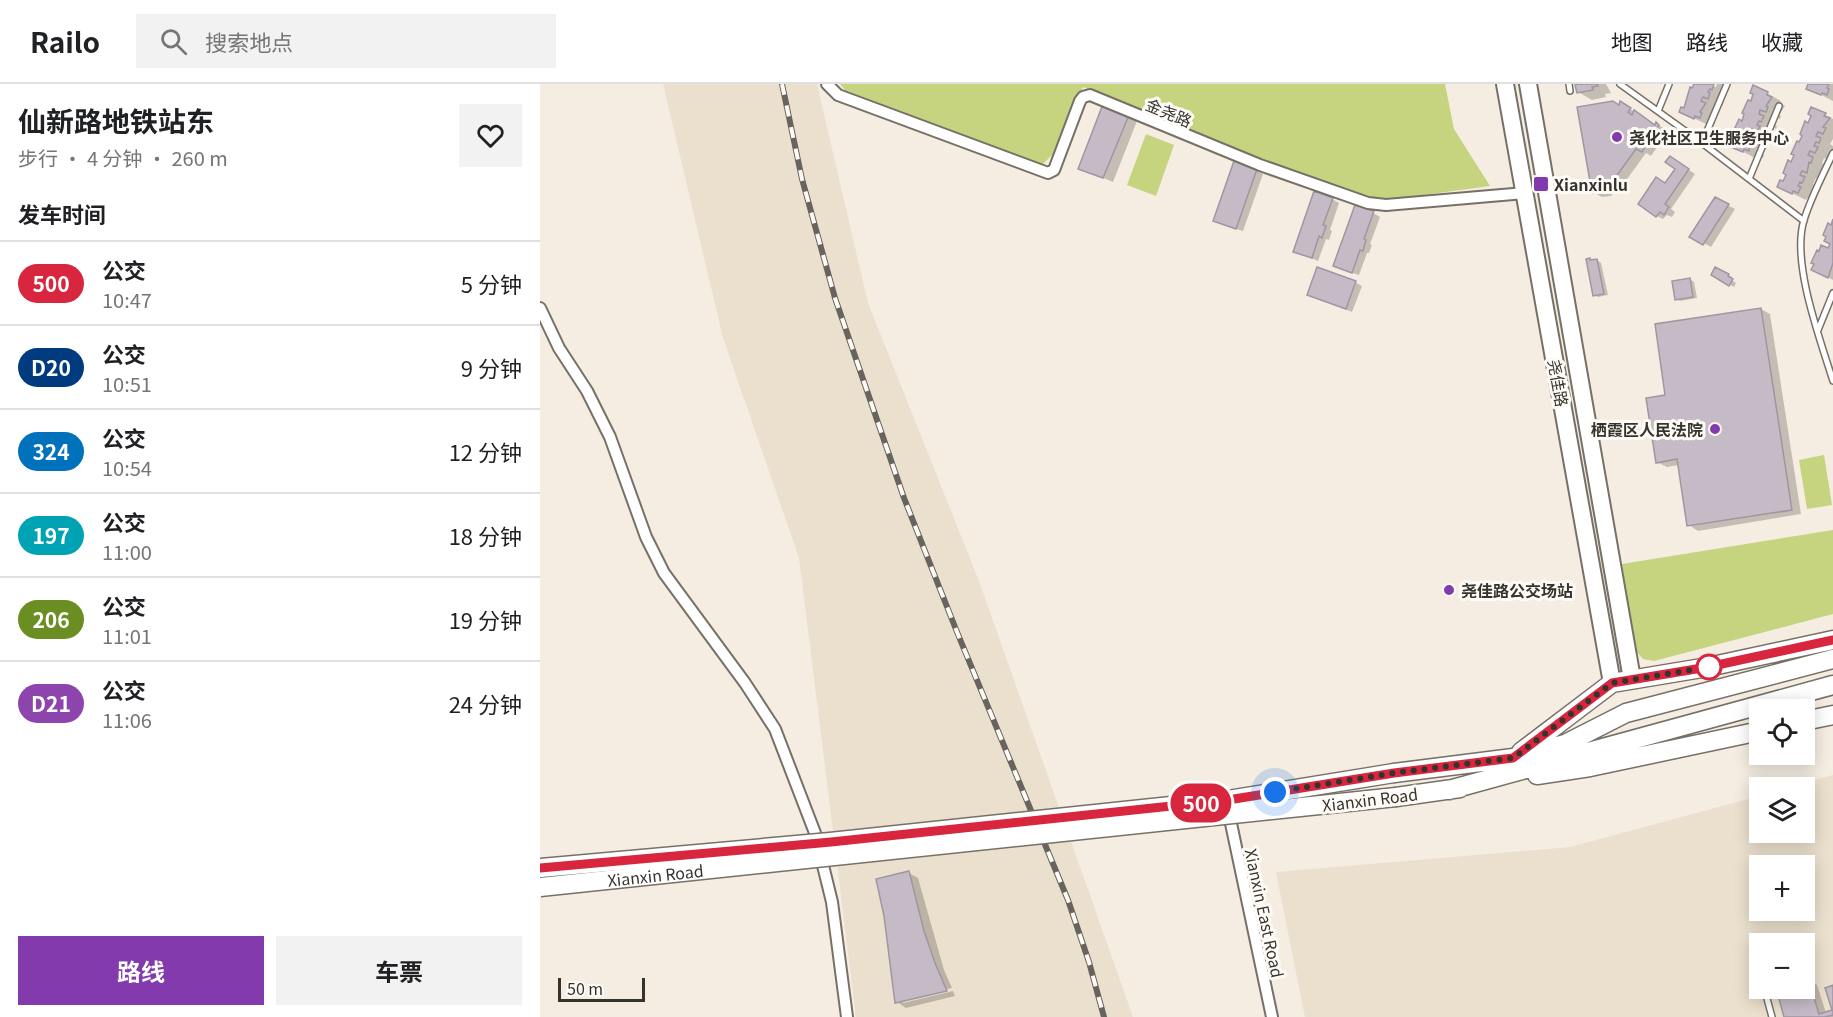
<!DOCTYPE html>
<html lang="zh">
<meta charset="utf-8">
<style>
body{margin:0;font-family:Georgia,"Noto Sans SC",serif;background:#f2f2f2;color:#202124;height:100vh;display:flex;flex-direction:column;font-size:22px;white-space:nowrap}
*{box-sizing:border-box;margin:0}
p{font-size:20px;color:#757577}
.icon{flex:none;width:33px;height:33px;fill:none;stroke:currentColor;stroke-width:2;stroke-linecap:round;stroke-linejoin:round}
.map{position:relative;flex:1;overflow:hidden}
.side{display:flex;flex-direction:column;background:#fff;width:540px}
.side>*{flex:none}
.badge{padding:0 12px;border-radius:20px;font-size:21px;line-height:39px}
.controls{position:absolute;left:1209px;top:615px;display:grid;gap:12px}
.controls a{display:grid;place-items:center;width:66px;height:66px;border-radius:0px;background:#fff;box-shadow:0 3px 15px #0003;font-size:30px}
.scale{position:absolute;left:18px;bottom:15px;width:87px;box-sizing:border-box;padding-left:6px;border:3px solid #35332e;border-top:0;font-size:16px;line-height:21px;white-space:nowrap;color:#35332e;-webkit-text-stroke:4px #fefbf6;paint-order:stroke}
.you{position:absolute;width:30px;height:30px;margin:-15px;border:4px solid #fff;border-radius:50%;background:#1a73e8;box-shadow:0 0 0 9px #1a73e833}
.map>.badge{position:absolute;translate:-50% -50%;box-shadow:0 0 0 3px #fff}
h2{padding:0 18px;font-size:22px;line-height:54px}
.round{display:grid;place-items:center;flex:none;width:63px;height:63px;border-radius:0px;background:#f2f2f2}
.summary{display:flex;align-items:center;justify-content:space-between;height:102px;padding:0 18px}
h1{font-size:28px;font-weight:700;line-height:45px}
.cta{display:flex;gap:12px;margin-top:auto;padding:12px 18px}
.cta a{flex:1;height:69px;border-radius:0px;background:#823aac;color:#fff;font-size:24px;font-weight:700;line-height:69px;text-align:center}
.cta a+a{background:#f2f2f2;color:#202124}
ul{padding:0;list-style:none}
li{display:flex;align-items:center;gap:18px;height:84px;padding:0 18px;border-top:2px solid #e0e0e0}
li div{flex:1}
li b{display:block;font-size:22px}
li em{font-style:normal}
li .badge{min-width:66px;font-weight:700;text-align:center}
header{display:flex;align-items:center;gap:36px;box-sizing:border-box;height:84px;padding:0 30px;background:#fff;border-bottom:2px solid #e0e0e0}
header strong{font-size:28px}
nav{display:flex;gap:33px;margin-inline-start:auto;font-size:21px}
.search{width:420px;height:54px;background:#f2f2f2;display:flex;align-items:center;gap:15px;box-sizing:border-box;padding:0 21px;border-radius:0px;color:#757577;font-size:22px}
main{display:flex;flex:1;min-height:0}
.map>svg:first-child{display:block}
.built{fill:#ebe0cd;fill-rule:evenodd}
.green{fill:#c6d47f}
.shadow{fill:#0003}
.building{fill:#c4bbc6;stroke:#9f96a1;stroke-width:1.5}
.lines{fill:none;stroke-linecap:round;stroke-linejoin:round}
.service-casing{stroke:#777066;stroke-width:8}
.minor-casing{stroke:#777066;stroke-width:14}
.secondary-casing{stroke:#777066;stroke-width:20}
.primary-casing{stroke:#777066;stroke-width:21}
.service{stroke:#fff;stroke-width:5}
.minor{stroke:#fff;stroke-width:10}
.secondary{stroke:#fff;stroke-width:16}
.primary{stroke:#fff;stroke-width:18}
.rail-casing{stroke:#67645d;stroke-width:6}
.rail{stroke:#fefbf6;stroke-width:4;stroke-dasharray:11;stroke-linecap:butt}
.primary-bridge-casing{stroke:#777066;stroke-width:21;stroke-linecap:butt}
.primary-bridge{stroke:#fff;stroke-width:18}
.line-casing{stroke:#fff;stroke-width:14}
.line{stroke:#d7263d;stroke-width:9}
.walk{stroke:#35332e;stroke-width:6;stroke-dasharray:0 10.8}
.poi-dot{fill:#823aac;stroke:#fefbf6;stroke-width:2}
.stop-dot{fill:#fff;stroke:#d7263d;stroke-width:3}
.labels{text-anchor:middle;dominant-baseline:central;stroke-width:6;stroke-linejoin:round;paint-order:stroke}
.street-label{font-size:16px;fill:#35332e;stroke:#fefbf6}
.poi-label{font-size:16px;font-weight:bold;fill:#35332e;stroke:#fefbf6;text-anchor:start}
</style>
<header>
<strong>Railo</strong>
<div class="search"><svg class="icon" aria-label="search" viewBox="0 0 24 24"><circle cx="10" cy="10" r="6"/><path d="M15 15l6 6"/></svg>搜索地点</div>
<nav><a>地图</a><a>路线</a><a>收藏</a></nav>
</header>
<main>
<section class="side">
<div class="summary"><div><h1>仙新路地铁站东</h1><p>步行 · 4 分钟 · 260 m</p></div><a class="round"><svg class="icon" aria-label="heart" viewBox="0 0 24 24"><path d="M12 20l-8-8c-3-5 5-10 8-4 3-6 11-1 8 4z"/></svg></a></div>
<h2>发车时间</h2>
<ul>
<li><span class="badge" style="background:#d7263d;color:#fff">500</span><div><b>公交</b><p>10:47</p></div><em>5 分钟</em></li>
<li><span class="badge" style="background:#003b80;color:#fff">D20</span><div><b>公交</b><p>10:51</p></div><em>9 分钟</em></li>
<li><span class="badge" style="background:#0072bc;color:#fff">324</span><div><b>公交</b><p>10:54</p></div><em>12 分钟</em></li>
<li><span class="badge" style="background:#00a3b4;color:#fff">197</span><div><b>公交</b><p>11:00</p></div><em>18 分钟</em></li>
<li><span class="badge" style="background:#6b8e23;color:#fff">206</span><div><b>公交</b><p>11:01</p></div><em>19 分钟</em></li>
<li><span class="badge" style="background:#8e44ad;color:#fff">D21</span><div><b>公交</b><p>11:06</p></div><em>24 分钟</em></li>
</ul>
<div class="cta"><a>路线</a><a>车票</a></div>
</section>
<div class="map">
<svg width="1293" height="933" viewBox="0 0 1293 933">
<rect width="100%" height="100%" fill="#f5ede1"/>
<path class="built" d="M 123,0 L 277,0 L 328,219 L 439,497 L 593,933 L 316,933 L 259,474 L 183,254 Z
M 1293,691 L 1293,933 L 765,933 L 736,788 L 1030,763 L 1219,712 L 1220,748 L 1264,748 L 1264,704 L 1248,703 ZM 1220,782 L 1264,782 L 1264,826 L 1220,826 ZM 1220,860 L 1264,860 L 1264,904 L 1220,904 Z"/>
<path class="green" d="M 300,0 L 905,0 L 914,45 L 950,102 L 839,117 L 794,104 L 543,3 L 519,64 L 501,82 L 305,6 Z
M 606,50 L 634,61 L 616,112 L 587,101 Z
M 1284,371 L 1292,421 L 1267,425 L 1259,376 Z
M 1293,446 L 1293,530 L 1114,577 L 1103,575 L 1093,564 L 1082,480 Z"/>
<path class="shadow" d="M 1039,0 L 1066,0 L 1071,9 L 1065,10 L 1066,13 L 1052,16 L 1038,8 Z
M 1156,0 L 1174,0 L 1173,2 L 1176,3 L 1177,0 L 1190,0 L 1190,2 L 1186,0 L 1183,7 L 1187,9 L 1182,17 L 1184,18 L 1182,22 L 1177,20 L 1175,26 L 1179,29 L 1173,37 L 1175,38 L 1174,41 L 1169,39 L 1168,41 L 1141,28 L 1145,26 Z
M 1273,0 L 1293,0 L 1293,17 L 1268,4 Z
M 1227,9 L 1241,17 L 1240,19 L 1245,22 L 1239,31 L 1241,32 L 1240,35 L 1235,33 L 1232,39 L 1237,42 L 1236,45 L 1233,43 L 1230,50 L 1233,51 L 1232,54 L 1227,52 L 1224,58 L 1229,61 L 1222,70 L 1224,71 L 1223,74 L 1218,72 L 1217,75 L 1190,61 L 1194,58 L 1211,19 Z
M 1081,19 L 1116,42 L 1117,40 L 1128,47 L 1111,72 L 1106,69 L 1082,102 L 1080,101 L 1071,112 L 1062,113 L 1053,108 Z
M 1285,31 L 1293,35 L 1293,55 L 1290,60 L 1293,62 L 1293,66 L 1290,65 L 1288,71 L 1291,73 L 1289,76 L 1284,74 L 1282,79 L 1287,82 L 1285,85 L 1282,84 L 1281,95 L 1276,94 L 1273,100 L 1278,103 L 1272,116 L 1267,114 L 1266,116 L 1239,103 L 1244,99 L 1269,40 Z
M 588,32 L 597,37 L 573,98 L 540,84 Z
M 1137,78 L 1155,90 L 1131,125 L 1135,128 L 1132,133 L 1127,131 L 1123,135 L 1117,132 L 1126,101 L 1137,84 Z
M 716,86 L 723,90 L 703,147 L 681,140 Z
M 792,115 L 799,119 L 790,146 L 792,147 L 789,156 L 786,155 L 778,177 L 755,167 Z
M 1176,115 L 1195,125 L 1171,163 L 1151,152 Z
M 833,129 L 840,133 L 830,160 L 832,161 L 829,169 L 827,169 L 819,191 L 801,185 Z
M 1293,139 L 1293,196 L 1273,185 L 1292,160 Z
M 1057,176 L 1061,179 L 1068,211 L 1058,213 L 1054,211 Z
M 1176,185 L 1192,193 L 1191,196 L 1196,199 L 1194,203 L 1173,190 Z
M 1150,195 L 1154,198 L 1157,214 L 1140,217 L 1136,215 Z
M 815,198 L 822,202 L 812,228 L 768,211 Z
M 1221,225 L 1230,230 L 1261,430 L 1158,447 L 1149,441 L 1139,381 L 1127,383 L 1117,378 L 1127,312 Z
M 369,789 L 378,794 L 404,886 L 412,904 L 363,916 L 363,919 L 413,907 L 415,912 L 366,924 L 357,918 Z
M 1268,895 L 1277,901 L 1286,929 L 1293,927 L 1293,933 L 1246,933 L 1264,904 Z"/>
<path class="building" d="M 1038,0 L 1057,0 L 1058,2 L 1052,3 L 1053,6 L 1037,9 L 1035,1 Z
M 1154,0 L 1174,0 L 1172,6 L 1170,5 L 1168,8 L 1170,9 L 1168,15 L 1163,13 L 1161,17 L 1166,19 L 1160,28 L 1162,29 L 1160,34 L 1155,32 L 1154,35 L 1139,28 L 1141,23 L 1144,24 L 1150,3 L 1152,4 Z
M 1268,0 L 1289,0 L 1287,4 L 1289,5 L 1287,11 L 1282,9 L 1281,11 L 1266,5 Z
M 1213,1 L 1228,8 L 1227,11 L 1232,13 L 1226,22 L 1228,23 L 1226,28 L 1220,26 L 1219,30 L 1224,32 L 1221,38 L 1219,37 L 1217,41 L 1220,42 L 1217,48 L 1212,45 L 1211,49 L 1216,51 L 1213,57 L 1211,56 L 1209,67 L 1204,65 L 1203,68 L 1188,62 L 1191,55 L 1194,56 L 1197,49 L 1193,48 L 1199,35 L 1202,37 L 1204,30 L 1202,29 L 1208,16 L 1211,17 L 1213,10 L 1210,9 Z
M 1073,17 L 1079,21 L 1080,17 L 1091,24 L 1088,28 L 1092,31 L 1094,26 L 1115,41 L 1116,38 L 1119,41 L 1102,68 L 1096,65 L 1072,98 L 1070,96 L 1062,108 L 1052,109 L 1037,23 Z
M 563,20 L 589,31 L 563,94 L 538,85 Z
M 1271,23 L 1286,29 L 1284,32 L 1290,34 L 1283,43 L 1286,44 L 1283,50 L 1278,48 L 1276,52 L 1281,54 L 1279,59 L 1276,58 L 1274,62 L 1278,63 L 1275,69 L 1270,67 L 1268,71 L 1273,73 L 1271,79 L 1269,78 L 1267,89 L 1262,87 L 1260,91 L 1265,93 L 1262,99 L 1260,98 L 1258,102 L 1261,103 L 1258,109 L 1253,107 L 1252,110 L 1237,103 L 1240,96 L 1243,97 L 1246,91 L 1243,89 L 1248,76 L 1251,78 L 1254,71 L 1251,70 L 1257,57 L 1259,58 L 1262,52 L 1260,50 L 1265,37 L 1268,39 L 1271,32 L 1268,30 Z
M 1130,72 L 1149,85 L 1125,120 L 1129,123 L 1124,131 L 1120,128 L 1116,133 L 1098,120 L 1116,93 L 1125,99 L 1135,85 L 1125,78 Z
M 694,77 L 717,85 L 696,145 L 673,137 Z
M 774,107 L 793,114 L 783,141 L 786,142 L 782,154 L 779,152 L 772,174 L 753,168 Z
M 1175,113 L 1189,120 L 1163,161 L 1149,153 Z
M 815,121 L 834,127 L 824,155 L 826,156 L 823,167 L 820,166 L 812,189 L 793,182 Z
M 1293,135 L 1293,179 L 1288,194 L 1271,186 L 1274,180 L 1271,179 L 1277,166 L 1279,167 L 1281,161 L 1288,164 L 1290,160 L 1284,157 L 1286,153 L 1283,151 L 1288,139 L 1291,141 Z
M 1050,174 L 1050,176 L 1057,175 L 1064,210 L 1053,212 L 1046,175 Z
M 777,183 L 816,197 L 806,225 L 767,211 Z
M 1175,183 L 1189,190 L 1188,192 L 1193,195 L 1189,202 L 1171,191 Z
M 1150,194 L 1153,213 L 1135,216 L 1132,197 Z
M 1221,224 L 1252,426 L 1147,442 L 1137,375 L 1116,379 L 1106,314 L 1125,311 L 1115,240 Z
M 369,787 L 384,847 L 395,879 L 407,907 L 355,919 L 344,832 L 336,795 Z
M 1268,894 L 1279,930 L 1292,926 L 1285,904 L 1293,901 L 1293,931 L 1285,933 L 1244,933 L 1236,904 L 1264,904 L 1264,895 Z"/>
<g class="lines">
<defs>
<path id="service" d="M 1029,0 L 1030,7
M 1080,0 L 1162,59 L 1264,137
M 1118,27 L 1129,0
M 1162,59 L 1187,0
M 1293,69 C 1283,91 1271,113 1264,136 C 1251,178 1280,255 1293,297
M 1209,95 L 1239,22
M 1278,246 L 1293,209
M 1226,911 L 1232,933"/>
<path id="minor" d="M 287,0 L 298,11 L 508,89 L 514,86 L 540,17 L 543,13 L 550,11 L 720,81 L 828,119 L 846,121 L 985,109
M 0,224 L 19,264 L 47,307 L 70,353 L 106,453 L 124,489 L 205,599 L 235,645 L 275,749 L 292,818 L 307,933
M 689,730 L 732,933"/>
<path id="secondary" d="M 965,0 L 1072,599
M 988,0 L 1092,595"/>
<path id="primary" d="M 1264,637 L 1293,631
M 981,668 L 1072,599 L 1168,583 L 1293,556
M 854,689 L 973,674 L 1025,660 L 1086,629 L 1293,575
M 997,691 L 1050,683 L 1220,647
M 909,706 L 1293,601
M 856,713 L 920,704"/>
</defs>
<use href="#service" class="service-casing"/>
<use href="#minor" class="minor-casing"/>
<use href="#secondary" class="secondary-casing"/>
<use href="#primary" class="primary-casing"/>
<use href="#service" class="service"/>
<use href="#minor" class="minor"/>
<use href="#secondary" class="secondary"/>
<use href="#primary" class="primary"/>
<defs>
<path id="rail" d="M 242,0 L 262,95 L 295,214 L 364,414 L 417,548 L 528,816 L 549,878 L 564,933"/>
</defs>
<use href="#rail" class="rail-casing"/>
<use href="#rail" class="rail"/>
<defs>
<g id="primary-bridge">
<path d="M 0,784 L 290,758 L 688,716 L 854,689"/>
<path id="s1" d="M 0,803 L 856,713"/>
</g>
</defs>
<use href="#primary-bridge" class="primary-bridge-casing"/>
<use href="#primary-bridge" class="primary-bridge"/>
</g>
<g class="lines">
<defs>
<path id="line" d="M 0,784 L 291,758 L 688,716 L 854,689 L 973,674 L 1072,599 L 1168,583 L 1293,556"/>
</defs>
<use href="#line" class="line-casing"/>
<use href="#line" class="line"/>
<path class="walk" d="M 735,708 L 854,689 L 973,674 L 1072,599 L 1169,583"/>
</g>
<g class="poi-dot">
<circle cx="1077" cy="53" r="6"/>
<rect x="993" y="92" width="16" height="16" rx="3"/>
<circle cx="1175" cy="345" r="6"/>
<circle cx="909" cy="506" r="6"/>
</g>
<circle class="stop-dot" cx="1169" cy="583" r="12"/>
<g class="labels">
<g class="street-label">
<text transform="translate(629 28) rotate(23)">金尧路</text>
<text transform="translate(1019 299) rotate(80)">尧佳路</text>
<text transform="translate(830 715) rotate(-7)">Xianxin Road</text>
<text stroke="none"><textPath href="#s1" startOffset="116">Xianxin Road</textPath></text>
<text transform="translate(725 829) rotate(78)">Xianxin East Road</text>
</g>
<g class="poi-label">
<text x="1089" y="53">尧化社区卫生服务中心</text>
<text x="1014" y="100">Xianxinlu</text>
<text x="1163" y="345" text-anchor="end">栖霞区人民法院</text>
<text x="921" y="506">尧佳路公交场站</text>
</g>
</g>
</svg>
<div class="controls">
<a><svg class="icon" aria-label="locate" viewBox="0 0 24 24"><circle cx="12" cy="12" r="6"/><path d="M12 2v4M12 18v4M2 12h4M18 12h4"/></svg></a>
<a><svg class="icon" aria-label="layers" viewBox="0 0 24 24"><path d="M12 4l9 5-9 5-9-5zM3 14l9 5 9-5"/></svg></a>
<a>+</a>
<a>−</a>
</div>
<div class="scale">50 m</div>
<div class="you" style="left:735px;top:708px"></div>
<b class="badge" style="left:661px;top:719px;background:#d7263d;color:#fff">500</b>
</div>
</main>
